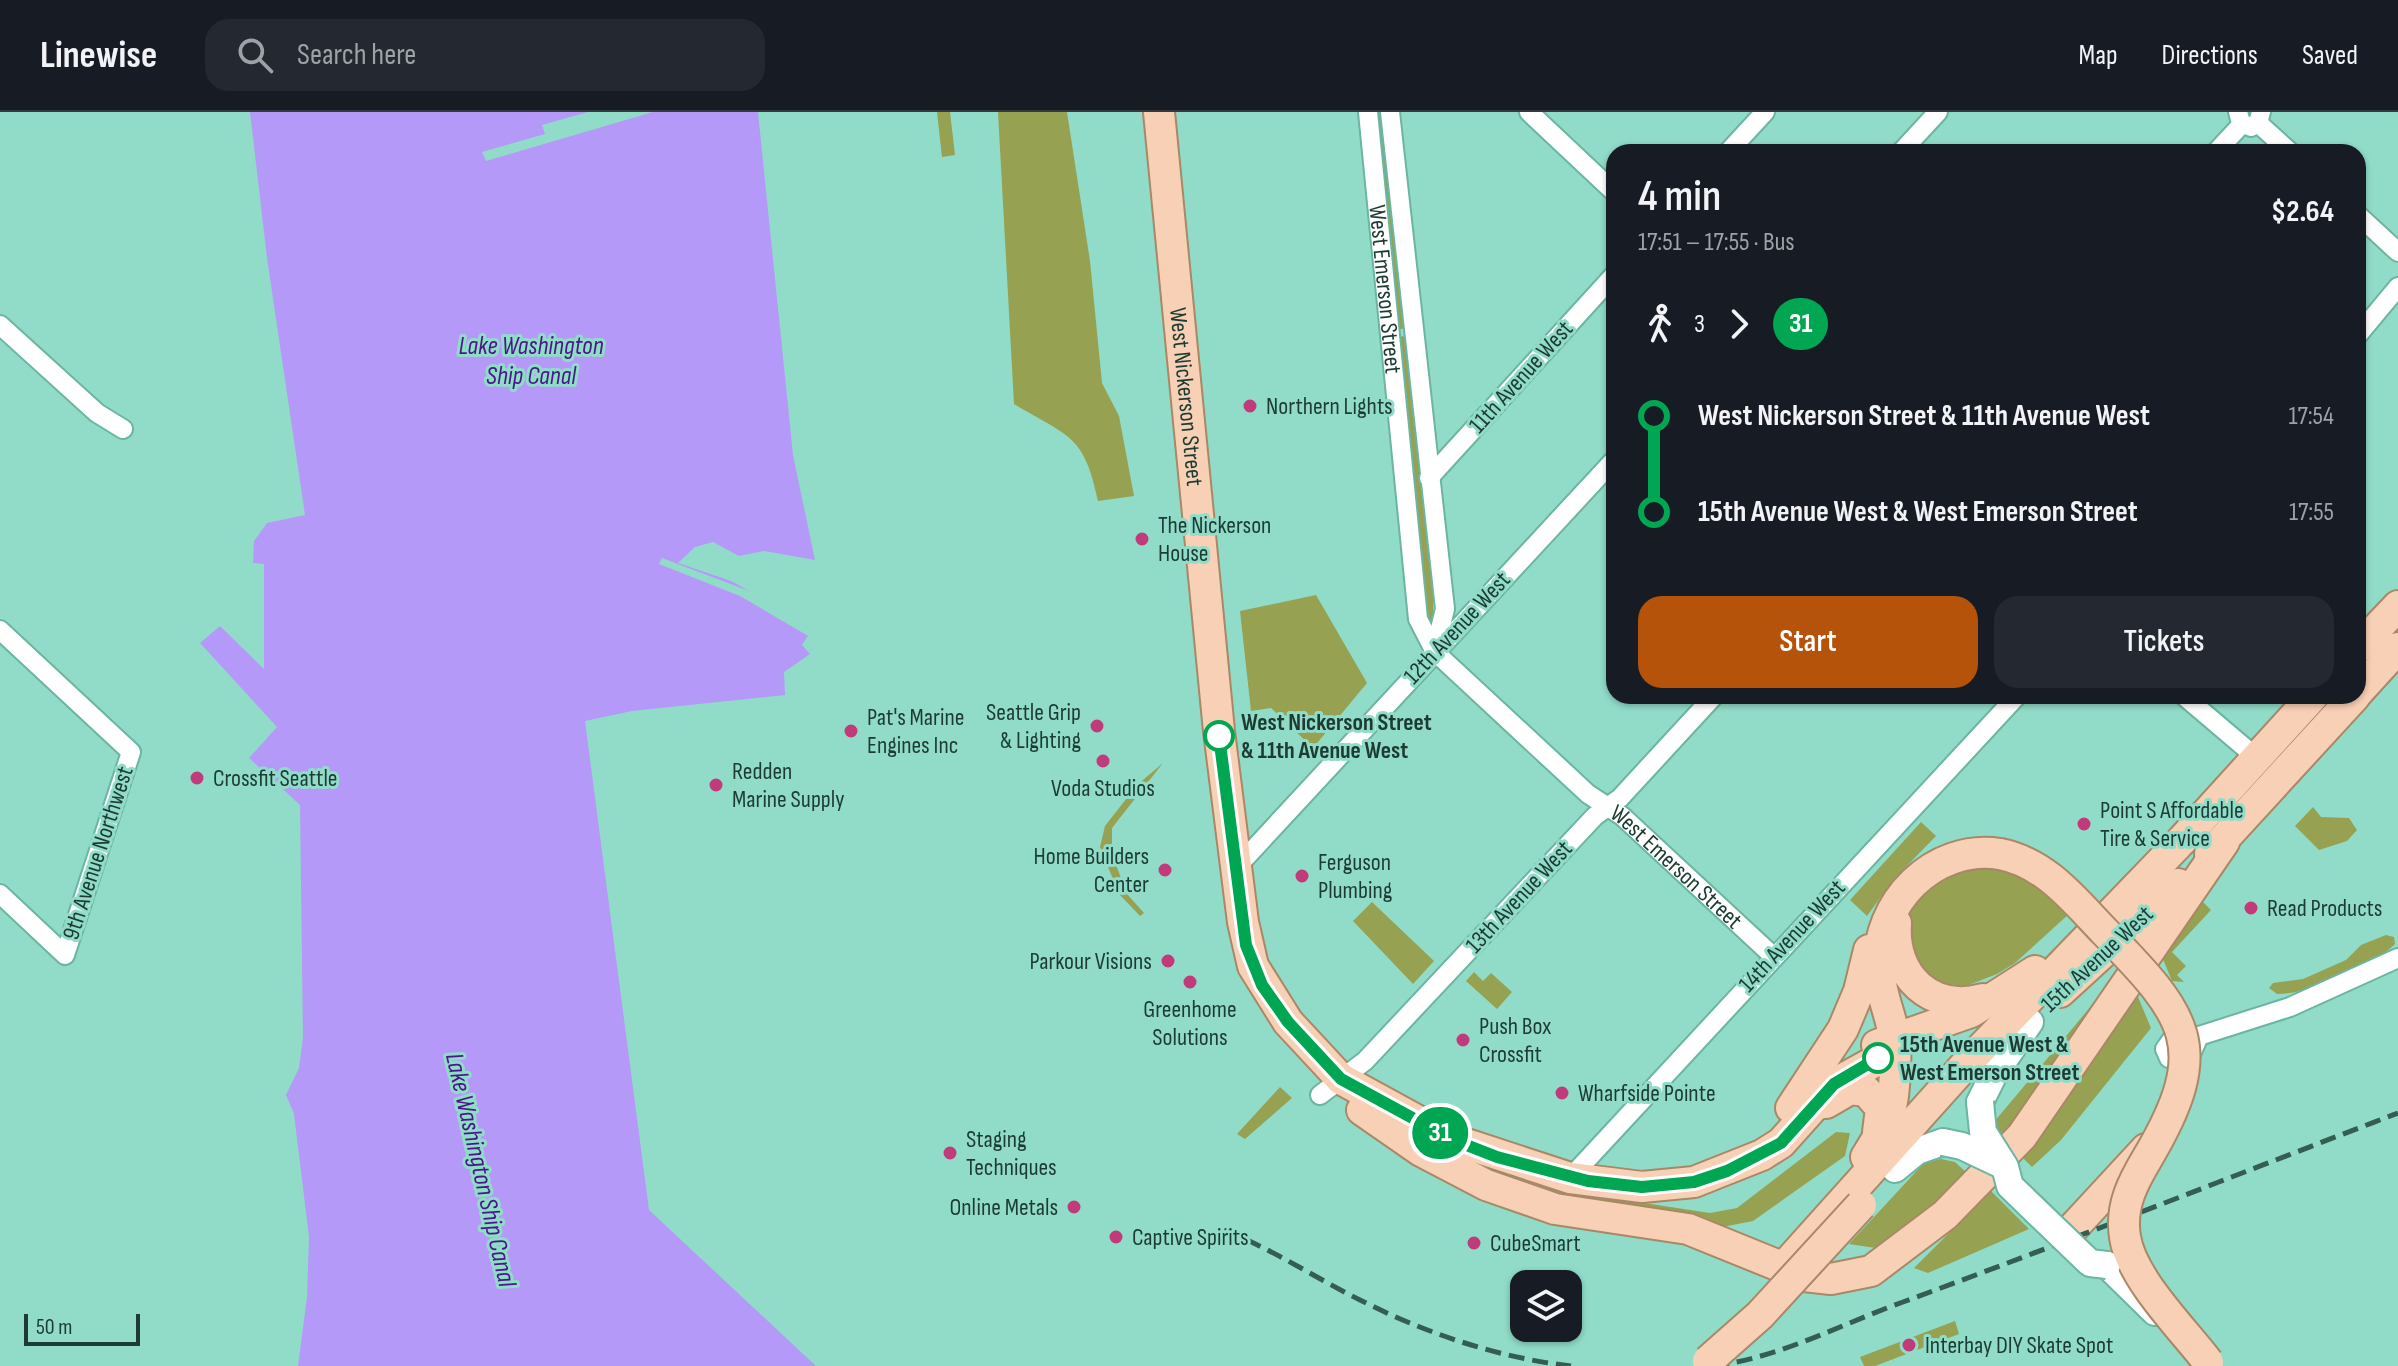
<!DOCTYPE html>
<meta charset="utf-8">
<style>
body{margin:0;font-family:"Sofia Sans Condensed",sans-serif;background:#242831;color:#f1f3f6;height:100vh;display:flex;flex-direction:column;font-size:30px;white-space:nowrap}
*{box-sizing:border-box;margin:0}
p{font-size:26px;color:#9ea1a6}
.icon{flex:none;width:44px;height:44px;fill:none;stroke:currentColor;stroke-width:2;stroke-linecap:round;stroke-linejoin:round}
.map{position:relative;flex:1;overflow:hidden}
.side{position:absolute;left:1606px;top:32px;width:760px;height:560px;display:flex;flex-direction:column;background:#171b24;border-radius:24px;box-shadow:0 2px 6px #0004}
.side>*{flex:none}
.badge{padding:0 16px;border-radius:26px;font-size:28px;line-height:52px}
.controls{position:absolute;left:1510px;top:1158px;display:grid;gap:16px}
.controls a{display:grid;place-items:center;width:72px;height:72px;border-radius:16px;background:#171b24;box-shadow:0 2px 6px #0004;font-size:40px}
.scale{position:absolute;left:24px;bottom:20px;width:116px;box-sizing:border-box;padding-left:8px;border:4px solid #1c3b33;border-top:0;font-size:22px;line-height:28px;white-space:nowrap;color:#1c3b33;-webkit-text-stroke:6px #91dcc8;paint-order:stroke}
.map>.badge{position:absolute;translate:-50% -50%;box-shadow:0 0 0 4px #fff}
.legs{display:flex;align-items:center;gap:12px;height:88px;padding:0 32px;font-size:26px}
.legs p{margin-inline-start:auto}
.headline{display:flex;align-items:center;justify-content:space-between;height:136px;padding:0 32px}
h1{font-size:44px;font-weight:600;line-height:60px}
.cta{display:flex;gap:16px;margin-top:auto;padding:16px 32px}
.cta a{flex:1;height:92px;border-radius:24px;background:#b45309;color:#fff;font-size:32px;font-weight:600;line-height:92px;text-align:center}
.cta a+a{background:#242831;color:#f1f3f6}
ul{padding:0 32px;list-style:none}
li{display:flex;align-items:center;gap:28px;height:96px;font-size:30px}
li i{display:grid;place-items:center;width:12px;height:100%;margin:0 10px;background:currentColor}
li i::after{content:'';width:20px;height:20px;margin:-10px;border:6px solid;border-radius:50%;background:#171b24}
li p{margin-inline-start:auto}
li:first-child i{background:linear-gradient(#0000 50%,currentColor 0)}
li:last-child i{background:linear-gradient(currentColor 50%,#0000 0)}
header{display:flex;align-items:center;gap:48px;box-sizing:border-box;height:112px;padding:0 40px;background:#171b24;border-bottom:2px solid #363941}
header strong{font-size:38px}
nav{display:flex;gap:44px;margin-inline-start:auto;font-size:28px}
.search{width:560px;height:72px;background:#242831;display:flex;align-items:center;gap:20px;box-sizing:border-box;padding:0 28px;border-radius:24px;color:#9ea1a6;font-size:30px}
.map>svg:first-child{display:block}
.green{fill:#96a152}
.water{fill:#b499f9}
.pier{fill:#91dcc8}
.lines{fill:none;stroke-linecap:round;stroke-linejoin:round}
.street-casing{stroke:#6bb5a2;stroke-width:22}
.secondary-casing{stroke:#6bb5a2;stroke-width:30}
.primary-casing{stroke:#a88867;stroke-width:34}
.street{stroke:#fff;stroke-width:18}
.secondary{stroke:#fff;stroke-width:26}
.primary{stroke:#f8d0b5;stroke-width:30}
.rail{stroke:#355e53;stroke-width:5;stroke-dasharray:16 8;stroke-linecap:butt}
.secondary-bridge-casing{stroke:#6bb5a2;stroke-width:30;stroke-linecap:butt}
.primary-bridge-casing{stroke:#a88867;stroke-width:34;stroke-linecap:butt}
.secondary-bridge{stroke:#fff;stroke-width:26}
.primary-bridge{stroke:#f8d0b5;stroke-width:30}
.line-1-casing{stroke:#fff;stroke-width:18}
.line-1{stroke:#00a651;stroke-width:12}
.poi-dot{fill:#c13a79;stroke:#91dcc8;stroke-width:3}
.stop-1-dot{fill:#fff;stroke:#00a651;stroke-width:4}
.labels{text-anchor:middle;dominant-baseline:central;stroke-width:6;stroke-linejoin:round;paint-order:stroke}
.street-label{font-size:24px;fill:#1c3b33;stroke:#91dcc8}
.poi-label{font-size:24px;fill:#1c3b33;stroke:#91dcc8;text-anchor:start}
.stop-label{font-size:24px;font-weight:bold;fill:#1c3b33;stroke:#91dcc8;text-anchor:start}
.water-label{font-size:26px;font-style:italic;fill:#471886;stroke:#91dcc8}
</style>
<header>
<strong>Linewise</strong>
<div class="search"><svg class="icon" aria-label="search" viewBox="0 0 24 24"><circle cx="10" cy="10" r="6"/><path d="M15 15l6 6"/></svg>Search here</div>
<nav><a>Map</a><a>Directions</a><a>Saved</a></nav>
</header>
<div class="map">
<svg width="2398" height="1254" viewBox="0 0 2398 1254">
<rect width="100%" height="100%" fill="#91dcc8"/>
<path class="green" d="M 937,0 L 950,0 L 955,43 L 942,45 Z
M 998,0 L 1067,0 L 1090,149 L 1102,271 L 1119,304 L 1134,384 L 1098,389 C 1084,322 1069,325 1014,292 Z
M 1373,0 L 1382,0 L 1407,216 L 1395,218 Z
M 1408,224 L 1433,484 L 1433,513 L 1429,507 L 1415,431 L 1395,225 Z
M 1316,483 L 1367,571 L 1313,636 L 1271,596 L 1251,599 L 1240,499 Z
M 1163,651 L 1112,716 L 1112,742 L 1127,782 L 1144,801 L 1140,804 L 1119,782 L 1100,735 L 1105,714 L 1137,673 Z
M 2313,695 L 2321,705 L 2349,706 L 2357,718 L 2347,729 L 2319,738 L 2295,714 Z
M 1921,710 L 1936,724 L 1894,767 L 1867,804 L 1850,788 Z
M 1981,755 L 2021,761 L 2070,801 L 2015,851 L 1997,862 L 1966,874 L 1947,872 L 1937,879 L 1912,855 L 1907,806 L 1914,790 L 1942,766 Z
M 2199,786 L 2211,798 L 2172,840 L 2186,854 L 2177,863 L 2184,870 L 2172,869 L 2160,840 Z
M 1372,790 L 1434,849 L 1413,872 L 1353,809 Z
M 2386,823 L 2394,825 L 2395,832 C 2368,859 2315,881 2277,882 L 2269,876 L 2273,871 L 2303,867 L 2346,848 L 2361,833 Z
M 1474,860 L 1483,869 L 1491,861 L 1512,880 L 1497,897 L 1466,869 Z
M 2118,862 L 2004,1026 L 1994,1010 Z
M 2133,873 L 2151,916 L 2061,1028 L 2032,1055 L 2020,1043 Z
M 1280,975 L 1292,986 L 1245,1027 L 1237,1022 Z
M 1836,1020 L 1850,1021 L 1845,1044 L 1753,1109 L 1712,1117 L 1566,1093 L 1458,1045 L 1539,1075 L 1710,1101 L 1737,1096 Z
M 1941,1047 L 1955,1050 L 1969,1063 L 1963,1076 L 1882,1137 L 1849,1132 L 1924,1051 Z
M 1991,1079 L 2029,1117 L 1928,1161 L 1914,1156 Z
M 1955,1209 L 1959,1222 L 1875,1254 L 1864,1254 L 1860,1245 Z"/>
<path class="water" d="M 250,0 L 758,0 L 793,343 L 815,448 L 764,439 L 739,444 L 713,430 L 695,435 L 678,451 L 731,469 L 814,514 L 802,533 L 810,542 L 784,560 L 785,583 L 632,599 L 585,609 L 649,1098 L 816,1254 L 298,1254 L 307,1185 L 309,1125 L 294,1002 L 286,983 L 299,956 L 303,926 L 300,693 L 249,646 L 277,615 L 200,531 L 220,514 L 264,557 L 264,452 L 253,451 L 254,429 L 267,411 L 305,403 L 267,146 Z"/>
<path class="pier" d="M 588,0 L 653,0 L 486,49 L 482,40 L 545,22 L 542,13 Z
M 662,446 L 757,482 L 814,514 L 810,525 L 740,484 L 659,452 Z"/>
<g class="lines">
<defs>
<g id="street">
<path id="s1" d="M 1368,0 L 1418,507 L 1435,540 L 1588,682 L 1622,704 L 1773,844"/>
<path d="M 1390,0 L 1445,497 L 1435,537"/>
<path d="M 1529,0 L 1614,80"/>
<path d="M 2238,0 L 2241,11 L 2251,15 L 2258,11 L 2261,0"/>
<path d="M 2258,11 L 2290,40"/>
<path d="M 1728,40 L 1765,0"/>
<path d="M 1901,40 L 1938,0"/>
<path d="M 2216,40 L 2242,12"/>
<path d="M 2358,103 L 2398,140"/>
<path d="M 0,213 L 97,301 L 123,317"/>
<path d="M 2358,223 L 2398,175"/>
<path d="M 1429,366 L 1614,163"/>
<path d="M 0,518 L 131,640 L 65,843 L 0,782"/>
<path d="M 2184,584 L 2257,646"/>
<path d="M 1236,756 L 1614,348"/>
<path d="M 2199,924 L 2191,942 L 2178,948 L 2169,946 L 2165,937 L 2175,923 L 2199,924 L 2290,895 L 2398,846"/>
<path d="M 1320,983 L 1365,949 L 1595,704 L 1620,686 L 1714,584"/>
<path d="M 1570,1066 L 2017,584"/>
</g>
<path id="secondary" d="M 1980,990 L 1993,964 L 2030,910
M 1895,1057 L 1917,1039 L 1943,1030
M 2107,1153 L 2155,1200"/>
<g id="primary">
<path id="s2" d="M 1159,0 L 1219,619 L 1243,810 L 1253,854 L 1288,910 L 1341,967 L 1451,1027 L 1570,1066 L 1642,1075 L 1694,1070 L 1762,1043 L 1781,1031 L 1834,972 L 1872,951 L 1895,927"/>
<path d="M 2358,536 L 2398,494"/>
<path d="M 2358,580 L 2398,536"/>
<path d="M 2210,742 L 2355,584"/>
<path d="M 1896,811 C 1892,864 1931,901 1983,887"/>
<path d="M 2060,880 L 2178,772"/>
<path d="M 1877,933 L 1971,900 L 2035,859"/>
<path d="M 1826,991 L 1850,977 L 1866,979 L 1881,996 L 1878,1020"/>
<path d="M 1791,996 L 1843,917 L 1859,879 L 1869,838"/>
<path d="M 1362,998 L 1421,1039 L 1486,1073 L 1555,1097 L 1688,1117 L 1804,1164 L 1831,1167 L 1871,1159 L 1945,1103 L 2022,1024 L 2224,730"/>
<path d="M 1866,1045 C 1878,1026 1890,1007 1893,984 C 1895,966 1896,946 1895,929 C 1892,905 1880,882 1879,857 C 1876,791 1933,732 2000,742"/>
<path d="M 2072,1117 L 2146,1037"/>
<path d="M 1791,1147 L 1966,952 L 2183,727 L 2313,584"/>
</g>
</defs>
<use href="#street" class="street-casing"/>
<use href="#secondary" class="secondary-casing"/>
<use href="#primary" class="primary-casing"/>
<use href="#street" class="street"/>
<use href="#secondary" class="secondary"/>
<use href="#primary" class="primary"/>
<path class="rail" d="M 1224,1118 C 1272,1137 1314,1165 1360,1188 C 1425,1221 1499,1246 1571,1254
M 1713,1254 C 1782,1245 1839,1213 1903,1190 C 2069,1129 2233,1064 2398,1001"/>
<defs>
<path id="secondary-bridge" d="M 1980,990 L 1983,1020 L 2005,1055 L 2010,1074 L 2090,1151 L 2107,1153
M 1943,1030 L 1962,1034 L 2002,1053"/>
<path id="primary-bridge" d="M 2000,742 C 2046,751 2074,788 2105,820 C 2187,904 2213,935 2148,1045 C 2133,1070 2120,1094 2125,1125 C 2131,1166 2182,1216 2208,1250
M 1708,1249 L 1760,1203 L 1861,1093"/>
</defs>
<use href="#secondary-bridge" class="secondary-bridge-casing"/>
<use href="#primary-bridge" class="primary-bridge-casing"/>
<use href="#secondary-bridge" class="secondary-bridge"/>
<use href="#primary-bridge" class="primary-bridge"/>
</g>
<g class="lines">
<defs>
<path id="line-1" d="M 1219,624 L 1246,833 L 1262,873 L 1288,910 L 1341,967 L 1451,1027 L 1497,1045 L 1588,1069 L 1642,1075 L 1694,1070 L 1727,1059 L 1781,1031 L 1834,972 L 1878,946"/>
</defs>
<use href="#line-1" class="line-1-casing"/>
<use href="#line-1" class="line-1"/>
</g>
<g class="poi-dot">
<circle cx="1250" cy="294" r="8"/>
<circle cx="1142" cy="427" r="8"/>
<circle cx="1097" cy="614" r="8"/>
<circle cx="851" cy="619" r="8"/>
<circle cx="1103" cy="649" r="8"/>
<circle cx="197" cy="666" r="8"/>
<circle cx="716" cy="673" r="8"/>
<circle cx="2084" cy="712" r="8"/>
<circle cx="1165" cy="758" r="8"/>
<circle cx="1302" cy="764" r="8"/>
<circle cx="2251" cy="796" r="8"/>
<circle cx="1168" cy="849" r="8"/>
<circle cx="1190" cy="870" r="8"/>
<circle cx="1463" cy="928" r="8"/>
<circle cx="1562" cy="981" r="8"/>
<circle cx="950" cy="1041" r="8"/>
<circle cx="1074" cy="1095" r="8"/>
<circle cx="1116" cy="1125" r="8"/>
<circle cx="1474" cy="1131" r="8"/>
<circle cx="1909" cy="1233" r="8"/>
</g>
<g class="stop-1-dot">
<circle cx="1219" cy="624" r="14"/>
<circle cx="1878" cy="946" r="14"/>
</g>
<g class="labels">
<g class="street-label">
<text stroke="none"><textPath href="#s1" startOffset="178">West Emerson Street</textPath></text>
<text transform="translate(1521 265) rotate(-48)">11th Avenue West</text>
<text stroke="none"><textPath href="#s2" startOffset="286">West Nickerson Street</textPath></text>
<text transform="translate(1457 516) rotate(-47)">12th Avenue West</text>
<text transform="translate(98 741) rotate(-72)">9th Avenue Northwest</text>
<text stroke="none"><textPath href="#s1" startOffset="870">West Emerson Street</textPath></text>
<text transform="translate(1519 785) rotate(-47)">13th Avenue West</text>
<text transform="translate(1792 824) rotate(-47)">14th Avenue West</text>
<text transform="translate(2097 847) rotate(-43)">15th Avenue West</text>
</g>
<g class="poi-label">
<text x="1266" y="294">Northern Lights</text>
<text x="1158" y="413">The Nickerson<tspan x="1158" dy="28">House</tspan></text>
<text x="1081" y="600" text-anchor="end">Seattle Grip<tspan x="1081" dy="28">&amp; Lighting</tspan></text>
<text x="867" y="605">Pat's Marine<tspan x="867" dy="28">Engines Inc</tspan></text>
<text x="732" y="659">Redden<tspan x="732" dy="28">Marine Supply</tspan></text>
<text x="213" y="666">Crossfit Seattle</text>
<text x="1103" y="676" text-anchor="middle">Voda Studios</text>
<text x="2100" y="698">Point S Affordable<tspan x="2100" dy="28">Tire &amp; Service</tspan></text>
<text x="1149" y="744" text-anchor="end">Home Builders<tspan x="1149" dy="28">Center</tspan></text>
<text x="1318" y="750">Ferguson<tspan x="1318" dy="28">Plumbing</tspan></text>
<text x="2267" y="796">Read Products</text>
<text x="1152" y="849" text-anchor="end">Parkour Visions</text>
<text x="1190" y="897" text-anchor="middle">Greenhome<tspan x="1190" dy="28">Solutions</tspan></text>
<text x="1479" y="914">Push Box<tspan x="1479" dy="28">Crossfit</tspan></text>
<text x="1578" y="981">Wharfside Pointe</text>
<text x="966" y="1027">Staging<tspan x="966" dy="28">Techniques</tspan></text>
<text x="1058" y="1095" text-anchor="end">Online Metals</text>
<text x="1132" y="1125">Captive Spirits</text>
<text x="1490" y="1131">CubeSmart</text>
<text x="1925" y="1233">Interbay DIY Skate Spot</text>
</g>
<g class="stop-label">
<text x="1241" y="610">West Nickerson Street<tspan x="1241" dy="28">&amp; 11th Avenue West</tspan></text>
<text x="1900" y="932">15th Avenue West &amp;<tspan x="1900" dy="28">West Emerson Street</tspan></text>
</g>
<g class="water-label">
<text x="531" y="234">Lake Washington<tspan x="531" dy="30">Ship Canal</tspan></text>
<text transform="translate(480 1058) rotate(77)">Lake Washington Ship Canal</text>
</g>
</g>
</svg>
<div class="controls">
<a><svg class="icon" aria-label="layers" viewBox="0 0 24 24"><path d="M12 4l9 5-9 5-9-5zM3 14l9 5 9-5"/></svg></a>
</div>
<div class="scale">50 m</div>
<b class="badge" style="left:1440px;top:1021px;background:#00a651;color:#fff">31</b>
<section class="side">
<div class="headline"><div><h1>4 min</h1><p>17:51 – 17:55 · Bus</p></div><b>$2.64</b></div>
<div class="legs"><svg class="icon" aria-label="walk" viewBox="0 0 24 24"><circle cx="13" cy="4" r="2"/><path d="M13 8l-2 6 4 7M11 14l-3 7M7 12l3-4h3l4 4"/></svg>3<svg class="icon" aria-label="forward" viewBox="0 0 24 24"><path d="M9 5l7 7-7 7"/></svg><b class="badge" style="background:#00a651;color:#fff">31</b></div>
<ul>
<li><i style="color:#00a651"></i><b>West Nickerson Street &amp; 11th Avenue West</b><p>17:54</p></li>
<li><i style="color:#00a651"></i><b>15th Avenue West &amp; West Emerson Street</b><p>17:55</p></li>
</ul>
<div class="cta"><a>Start</a><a>Tickets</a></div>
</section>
</div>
